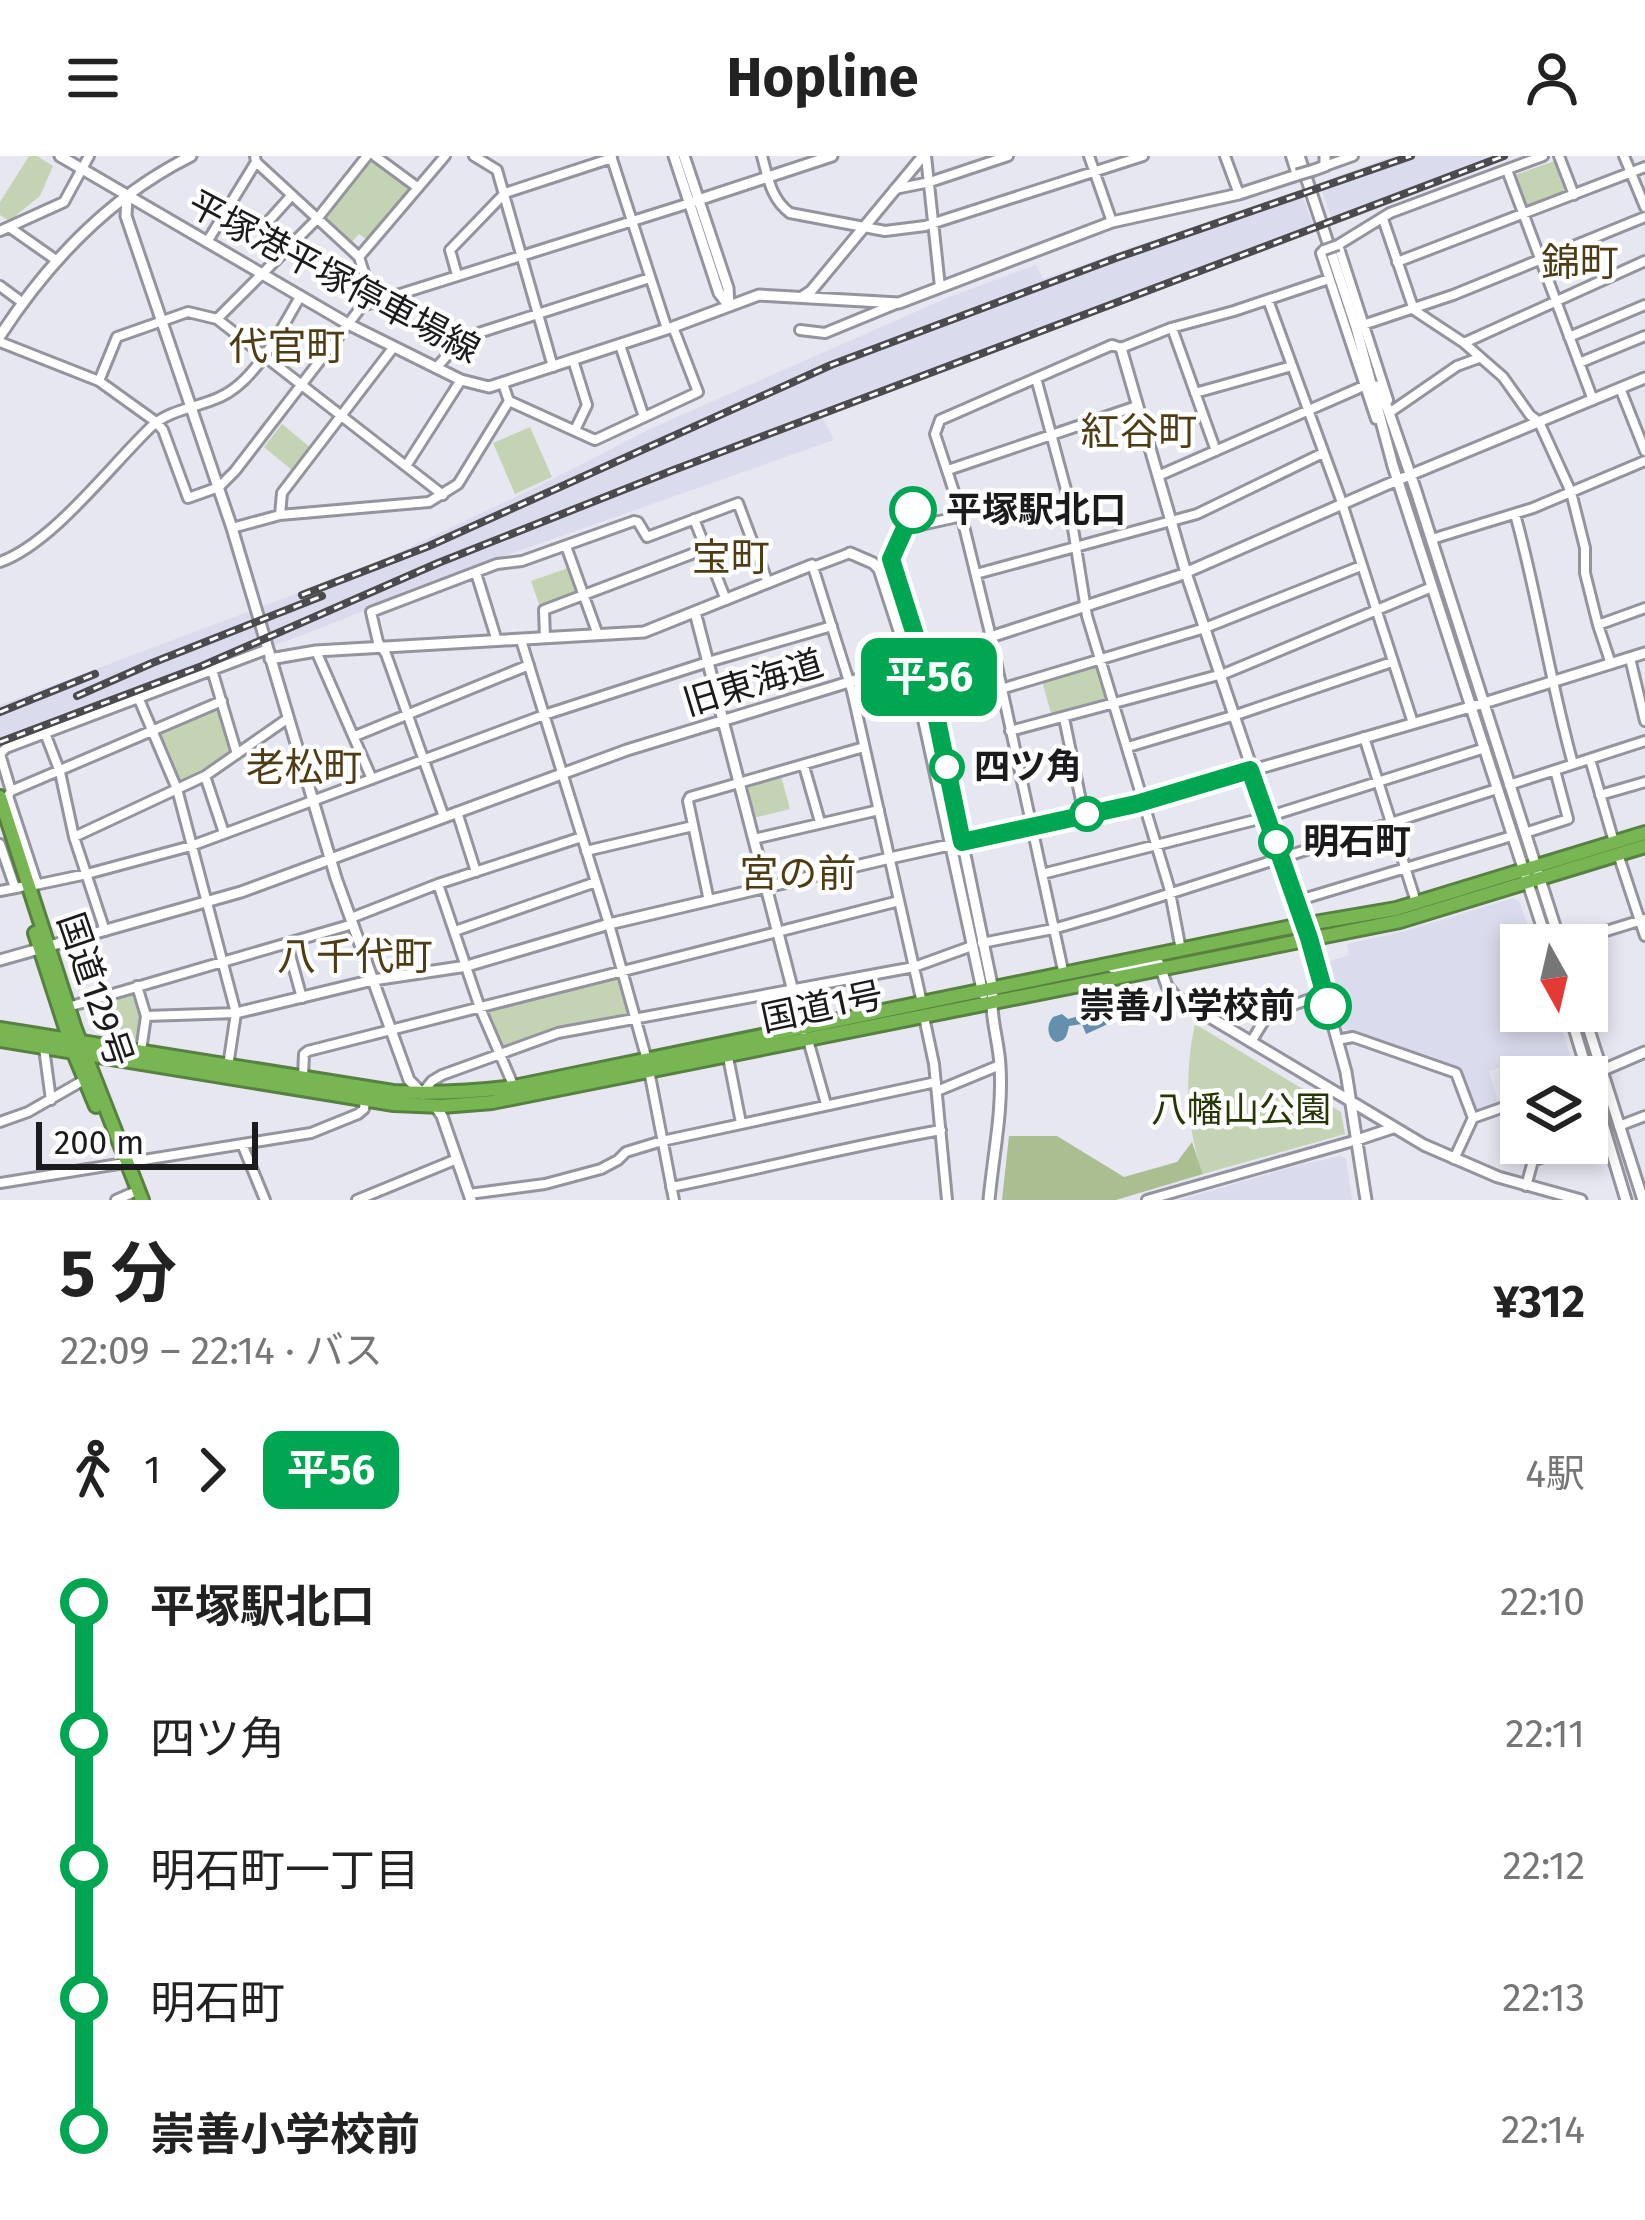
<!DOCTYPE html>
<html lang="ja">
<meta charset="utf-8">
<style>
body{margin:0;font-family:"Fira Sans","Noto Sans JP",sans-serif;background:#f6f6f6;color:#222;height:100vh;display:flex;flex-direction:column;font-size:45px;white-space:nowrap}
*{box-sizing:border-box;margin:0}
p{font-size:39px;color:#767676}
.icon{flex:none;width:66px;height:66px;fill:none;stroke:currentColor;stroke-width:2;stroke-linecap:round;stroke-linejoin:round}
.map{position:relative;height:1044px;overflow:hidden}
.panel{display:flex;flex-direction:column;background:#fff;flex:1}
.panel>*{flex:none}
.badge{padding:0 24px;border-radius:18px;font-size:42px;line-height:78px}
.needle{width:78px;rotate:172deg}
.buttons{position:absolute;left:1500px;top:768px;display:grid;gap:24px}
.buttons a{display:grid;place-items:center;width:108px;height:108px;border-radius:0px;background:#fff;box-shadow:0 6px 18px #0003;font-size:60px}
.scale{position:absolute;left:36px;bottom:30px;width:222px;box-sizing:border-box;padding-left:12px;border:6px solid #1b1b1e;border-top:0;font-size:33px;line-height:42px;white-space:nowrap;color:#1b1b1e;-webkit-text-stroke:9px #fff;paint-order:stroke}
.map>.badge{position:absolute;translate:-50% -50%;box-shadow:0 0 0 6px #fff}
.legs{display:flex;align-items:center;gap:18px;height:132px;padding:0 60px;font-size:39px}
.legs p{margin-inline-start:auto}
.overview{display:flex;align-items:center;justify-content:space-between;height:204px;padding:0 60px}
h1{font-size:66px;font-weight:700;line-height:90px}
ul{padding:0 60px;list-style:none}
li{display:flex;align-items:center;gap:42px;height:132px;font-size:45px}
li i{display:grid;place-items:center;width:18px;height:100%;margin:0 15px;background:currentColor}
li i::after{content:'';width:30px;height:30px;margin:-15px;border:9px solid;border-radius:50%;background:#fff}
li p{margin-inline-start:auto}
li:first-child i{background:linear-gradient(#0000 50%,currentColor 0)}
li:last-child i{background:linear-gradient(currentColor 50%,#0000 0)}
header{display:flex;justify-content:space-between;align-items:center;height:156px;padding:0 60px;background:#fff;font-size:54px;font-weight:700}
.map>svg:first-child{display:block}
.built{fill:#dadbec}
.green{fill:#c5d3b5}
.forest{fill:#aabe92}
.water{fill:#6590ad}
.lines{fill:none;stroke-linecap:round;stroke-linejoin:round}
.street-casing{stroke:#93949d;stroke-width:14}
.secondary-casing{stroke:#93949d;stroke-width:15}
.highway-casing{stroke:#578041;stroke-width:18}
.street{stroke:#fff;stroke-width:8}
.secondary{stroke:#fff;stroke-width:9}
.highway{stroke:#78b654;stroke-width:12}
.rail-casing{stroke:#4a4a4f;stroke-width:8}
.rail{stroke:#fff;stroke-width:3;stroke-dasharray:9;stroke-linecap:butt}
.street-bridge-casing{stroke:#93949d;stroke-width:14;stroke-linecap:butt}
.secondary-bridge-casing{stroke:#93949d;stroke-width:15;stroke-linecap:butt}
.street-bridge{stroke:#fff;stroke-width:8}
.secondary-bridge{stroke:#fff;stroke-width:9}
.line-1-casing{stroke:#fff;stroke-width:27}
.line-1{stroke:#00a651;stroke-width:18}
.stop-1-dot{fill:#fff;stroke:#00a651;stroke-width:6}
.labels{text-anchor:middle;dominant-baseline:central;stroke-width:9;stroke-linejoin:round;paint-order:stroke}
.street-label{font-size:36px;fill:#1b1b1e;stroke:#fff}
.stop-label{font-size:36px;font-weight:bold;fill:#1b1b1e;stroke:#fff;text-anchor:start}
.park-label{font-size:36px;fill:#253705;stroke:#fff}
.neighbourhood-label{font-size:39px;fill:#4e3c15;stroke:#fff}
</style>
<header><svg class="icon" aria-label="menu" viewBox="0 0 24 24"><path d="M4 6h16M4 12h16M4 18h16"/></svg>Hopline<svg class="icon" aria-label="person" viewBox="0 0 24 24"><circle cx="12" cy="8" r="4"/><path d="M4 21q1-7 8-7t8 7"/></svg></header>
<div class="map">
<svg width="1645" height="1044" viewBox="0 0 1645 1044">
<rect width="100%" height="100%" fill="#e6e7f1"/>
<path class="built" d="M 1393,0 L 1513,0 L 1334,69 L 1319,27 Z
M 1300,34 L 1315,75 L 823,262 L 834,284 L 496,403 L 313,475 L 0,591 L 0,549 L 370,410 L 553,323 L 650,273 L 949,141 L 1036,109 L 1043,123 L 1144,87 L 1237,59 Z
M 1513,742 L 1519,745 L 1535,789 L 1521,789 L 1521,855 L 1556,855 L 1570,899 L 1532,912 L 1528,902 L 1489,915 L 1499,949 L 1473,956 L 1458,914 L 1342,872 L 1324,807 L 1349,799 L 1347,788 L 1406,775 Z
M 1341,1000 L 1346,1003 L 1352,1044 L 1179,1044 L 1299,1009 Z"/>
<path class="green" d="M 29,0 L 37,0 L 53,10 L 40,40 L 9,65 L 0,59 L 0,46 Z
M 370,2 L 412,32 L 369,85 L 359,78 L 350,88 L 323,60 Z
M 1557,4 L 1568,37 L 1527,52 L 1515,19 Z
M 282,268 L 311,292 L 294,316 L 264,291 Z
M 530,271 L 552,321 L 515,338 L 493,287 Z
M 571,411 L 580,437 L 540,451 L 531,425 Z
M 1097,508 L 1109,544 L 1052,561 L 1042,525 Z
M 218,552 L 233,595 L 178,628 L 157,579 Z
M 781,620 L 790,653 L 754,662 L 748,630 Z
M 623,821 L 632,860 L 558,877 L 500,898 L 480,853 Z
M 135,836 L 142,860 L 139,884 L 123,881 L 111,842 Z
M 1195,868 L 1341,956 L 1345,978 L 1203,1018 C 1186,971 1184,917 1195,868 Z"/>
<path class="forest" d="M 1009,980 L 1057,980 L 1124,1021 L 1177,1006 L 1192,986 L 1203,1018 L 1116,1044 L 1002,1044 Z"/>
<path class="water" d="M 1106,846 L 1110,848 L 1113,858 L 1106,869 L 1086,878 L 1082,868 L 1069,870 C 1067,878 1067,885 1056,886 C 1047,881 1046,869 1053,861 L 1062,858 L 1068,863 L 1083,859 L 1084,852 Z"/>
<g class="lines">
<defs>
<path id="street" d="M 255,0 L 256,6 L 359,101
M 375,0 L 417,31
M 474,0 L 497,14 L 553,211
M 611,0 L 667,173
M 762,0 C 768,22 771,43 790,57 L 885,75 L 925,70 L 1143,0
M 926,0 L 940,131
M 1089,0 L 1112,66
M 1225,0 L 1239,38
M 1291,0 L 1297,19
M 1559,0 L 1574,39
M 1624,0 L 1645,51
M 1325,10 L 1353,0
M 1507,14 L 1593,244
M 895,33 L 930,26 L 1008,0
M 1383,63 L 1414,154 L 1464,187 L 1503,221 L 1530,259 L 1539,266 L 1571,336 L 1585,392 L 1585,417 L 1598,469
M 265,69 L 292,39
M 9,71 L 56,104
M 0,75 L 64,46 L 89,0
M 207,86 L 256,6
M 1324,94 L 1321,97 L 1376,263
M 1397,106 L 1645,11
M 457,119 L 450,94 L 505,37 L 612,2
M 0,130 L 23,147
M 1268,144 L 1340,341 L 1413,567
M 373,145 L 359,101 L 445,0
M 217,163 L 317,63 L 367,0
M 1363,169 L 1453,139 L 1645,61
M 1172,172 L 1216,295
M 800,174 L 825,177 L 898,147
M 1569,181 L 1645,149
M 0,186 L 99,225 L 156,266 L 163,274 L 188,342 L 219,331 L 235,315 L 362,150 L 690,47
M 1464,187 L 1645,105
M 620,189 L 644,261
M 573,204 L 587,249 L 575,274
M 1579,207 L 1645,180
M 436,212 L 463,182 L 650,122
M 1036,222 L 1068,341 L 1087,460 L 1169,731 L 1181,794
M 99,225 L 117,181 L 188,156 L 217,163 L 443,339
M 503,228 L 509,245 L 595,284 L 698,236 L 673,171
M 1620,232 L 1645,295
M 1195,237 L 1292,210
M 1388,244 L 1338,89 L 1390,57 L 1543,0
M 1389,257 L 1457,210 L 1479,202
M 406,310 L 461,224
M 948,314 L 1137,250
M 1158,320 L 1357,233 L 1365,229 L 1368,218
M 1515,358 C 1538,441 1550,526 1573,608
M 280,359 L 282,337 L 393,192
M 694,363 L 726,444
M 909,365 L 921,369 L 962,360
M 232,372 L 280,359 L 429,346 L 458,328 L 509,245
M 1432,383 L 1533,352 L 1645,305
M 566,390 L 598,479
M 850,397 L 813,411 L 852,535 L 922,847
M 0,406 C 53,387 110,310 152,270 C 169,254 199,251 220,241 C 256,225 281,173 300,141
M 476,417 L 497,485
M 976,418 L 1197,358 L 1323,297
M 545,482 L 544,454 L 705,393
M 521,484 L 609,768 L 647,904 L 674,1044
M 316,495 L 372,623
M 1630,502 L 1645,565
M 1611,508 L 1598,469 L 1645,452
M 212,514 L 237,598
M 1001,533 L 1205,472 L 1361,410
M 138,541 L 177,633 L 236,857 L 228,910
M 1064,562 L 1084,659
M 1010,575 L 1226,517 L 1432,431
M 45,577 L 60,616 L 74,681 L 105,775
M 355,580 L 529,509
M 1364,581 L 1416,746
M 1128,591 L 1239,558 L 1392,506
M 0,598 L 6,592 L 268,493
M 0,598 L 11,635 L 8,640 L 37,728
M 1590,603 L 1614,686
M 804,610 L 820,666
M 205,620 L 224,677
M 1509,629 L 1645,585
M 11,635 L 222,545
M 1600,639 L 1645,626
M 457,656 L 476,716
M 444,661 L 386,498 L 378,486 L 371,456 L 497,408 L 522,405 L 634,365 L 638,366 L 647,381 L 738,347 L 768,427
M 1525,677 L 1568,663 L 1555,614
M 74,681 L 205,620 L 287,563
M 754,683 L 879,654
M 0,688 L 15,732
M 586,695 L 693,670
M 1618,698 L 1645,780
M 1042,718 L 1267,661 L 1485,592
M 438,728 L 480,852 L 514,931
M 30,730 L 87,718 L 191,690 L 544,559 L 708,506 L 832,470
M 0,735 L 21,731
M 709,745 L 688,645 L 690,641 L 864,591
M 1296,745 L 1512,680
M 351,762 L 438,728 L 582,681
M 455,775 L 596,726
M 982,787 L 1053,773 L 1109,757 L 1497,633
M 287,788 L 302,842
M 1561,789 L 1645,763
M 1064,819 L 989,473 L 960,354 L 935,278 L 940,264 L 1112,189 L 1121,192 L 1171,172 L 1234,155 L 1329,123
M 137,830 L 146,860 L 141,895
M 68,851 L 353,768
M 146,860 L 236,857
M 924,861 L 934,908 L 947,1044
M 808,884 L 826,948
M 1337,884 L 1353,881 L 1456,917 L 1473,962 L 1521,945
M 1251,886 L 1268,858 L 1324,838
M 44,892 L 51,944
M 728,901 L 741,967
M 303,921 L 304,898 L 308,895 L 899,745
M 937,935 L 1000,909
M 422,937 L 432,925 L 442,919 L 558,877 L 914,811 L 972,790
M 0,966 L 28,956 L 84,924
M 1619,970 L 1645,960
M 1587,984 L 1606,976
M 242,988 L 265,1044
M 1454,1003 L 1473,962
M 0,1027 L 311,977 L 358,958 L 364,953 L 365,944
M 1526,1030 L 1533,1005 L 1579,987
M 671,1031 C 761,1013 850,990 941,974
M 469,1038 L 545,1028 L 601,1013 L 618,1004 L 626,996 L 662,985 L 936,926
M 116,1044 L 132,1037
M 357,1044 L 457,1003
M 1147,1044 L 1357,984"/>
<path id="secondary" d="M 60,0 L 348,168 L 461,224 L 489,231 L 673,171 L 759,139 L 899,147 L 1112,66 L 1239,38 L 1297,19
M 674,0 L 719,137 L 729,150
M 684,0 L 728,132 L 729,150
M 1299,0 L 1356,171 L 1393,310 L 1548,789
M 1314,14 L 1325,10 L 1325,0
M 127,41 L 126,60 L 232,372 L 336,722 L 409,924 L 423,938
M 695,45 L 832,0
M 802,141 L 811,135 L 923,0
M 0,180 C 48,106 111,40 191,0
M 1121,192 L 1186,417 L 1309,782 L 1346,916 L 1366,1044
M 1376,230 L 1387,251 L 1416,335 L 1561,789
M 911,350 C 913,371 893,386 892,407 L 928,520 L 993,834 C 989,860 999,885 1000,910 C 1003,955 993,1000 989,1044
M 850,397 L 873,407 L 879,413 L 915,524 L 983,838
M 695,456 L 803,874
M 270,503 L 316,495 L 644,476 L 812,409 L 813,411
M 0,804 L 241,736 L 627,594 L 898,511 L 1178,420 L 1386,329 L 1645,222
M 1113,812 L 1159,808 L 1167,830 L 1176,841 L 1424,989 L 1498,1021 L 1581,1044
M 1569,855 L 1626,1044
M 1583,855 L 1643,1044
M 236,857 L 373,824 L 467,810 L 609,768 L 890,702 L 1136,648 L 1484,547 L 1645,497
M 1603,914 L 1645,896
M 435,950 L 442,960 L 471,1044
M 1357,984 L 1393,972"/>
<path id="highway" d="M 0,641 L 75,873 L 142,1044
M 35,777 L 74,897 L 96,950
M 0,873 L 393,936 C 434,938 473,936 514,931 L 1291,771 L 1396,753 L 1645,677
M 0,884 L 394,948 L 442,950 L 492,946 L 1400,765 L 1645,690"/>
</defs>
<use href="#street" class="street-casing"/>
<use href="#secondary" class="secondary-casing"/>
<use href="#highway" class="highway-casing"/>
<use href="#street" class="street"/>
<use href="#secondary" class="secondary"/>
<use href="#highway" class="highway"/>
<defs>
<path id="rail" d="M 302,439 L 429,390 L 831,209 L 1116,102 L 1411,0
M 77,540 L 152,507 L 322,440
M 0,556 L 95,518
M 0,586 L 202,510 L 438,407 L 671,315 L 1504,0"/>
</defs>
<use href="#rail" class="rail-casing"/>
<use href="#rail" class="rail"/>
<defs>
<path id="street-bridge" d="M 1324,94 L 1338,89"/>
<path id="secondary-bridge" d="M 1297,19 L 1314,14"/>
</defs>
<use href="#street-bridge" class="street-bridge-casing"/>
<use href="#secondary-bridge" class="secondary-bridge-casing"/>
<use href="#street-bridge" class="street-bridge"/>
<use href="#secondary-bridge" class="secondary-bridge"/>
</g>
<g class="lines">
<defs>
<path id="line-1" d="M 913,354 L 891,403 L 928,520 L 962,686 L 1136,648 L 1250,614 L 1309,782 L 1328,850"/>
</defs>
<use href="#line-1" class="line-1-casing"/>
<use href="#line-1" class="line-1"/>
</g>
<g class="stop-1-dot">
<circle cx="913" cy="354" r="21"/>
<circle cx="947" cy="611" r="15"/>
<circle cx="1087" cy="658" r="15"/>
<circle cx="1276" cy="686" r="15"/>
<circle cx="1328" cy="850" r="21"/>
</g>
<g class="labels">
<g class="street-label">
<text transform="translate(334 121) rotate(28)">平塚港平塚停車場線</text>
<text transform="translate(753 527) rotate(-17)">旧東海道</text>
<text transform="translate(95 834) rotate(71)">国道129号</text>
<text transform="translate(822 851) rotate(-12)">国道1号</text>
</g>
<g class="stop-label">
<text x="946" y="354">平塚駅北口</text>
<text x="974" y="611">四ツ角</text>
<text x="1303" y="686">明石町</text>
<text x="1295" y="850" text-anchor="end">崇善小学校前</text>
</g>
<g class="park-label">
<text x="1241" y="954">八幡山公園</text>
</g>
<g class="neighbourhood-label">
<text x="1580" y="107">錦町</text>
<text x="287" y="191">代官町</text>
<text x="1139" y="276">紅谷町</text>
<text x="731" y="402">宝町</text>
<text x="304" y="612">老松町</text>
<text x="798" y="718">宮の前</text>
<text x="355" y="801">八千代町</text>
</g>
</g>
</svg>
<div class="buttons">
<a><svg class="needle" viewBox="-14 -14 28 28"><path d="M0-13l5 13h-10z" fill="#e53935"/><path d="M0 13l5-13h-10z" fill="#767676"/></svg></a>
<a><svg class="icon" aria-label="layers" viewBox="0 0 24 24"><path d="M12 4l9 5-9 5-9-5zM3 14l9 5 9-5"/></svg></a>
</div>
<div class="scale">200 m</div>
<b class="badge" style="left:929px;top:521px;background:#00a651;color:#fff">平56</b>
</div>
<section class="panel">
<div class="overview"><div><h1>5 分</h1><p>22:09 – 22:14 · バス</p></div><b>¥312</b></div>
<div class="legs"><svg class="icon" aria-label="walk" viewBox="0 0 24 24"><circle cx="13" cy="4" r="2"/><path d="M13 8l-2 6 4 7M11 14l-3 7M7 12l3-4h3l4 4"/></svg>1<svg class="icon" aria-label="forward" viewBox="0 0 24 24"><path d="M9 5l7 7-7 7"/></svg><b class="badge" style="background:#00a651;color:#fff">平56</b><p>4駅</p></div>
<ul>
<li><i style="color:#00a651"></i><b>平塚駅北口</b><p>22:10</p></li>
<li><i style="color:#00a651"></i><span>四ツ角</span><p>22:11</p></li>
<li><i style="color:#00a651"></i><span>明石町一丁目</span><p>22:12</p></li>
<li><i style="color:#00a651"></i><span>明石町</span><p>22:13</p></li>
<li><i style="color:#00a651"></i><b>崇善小学校前</b><p>22:14</p></li>
</ul>
</section>
